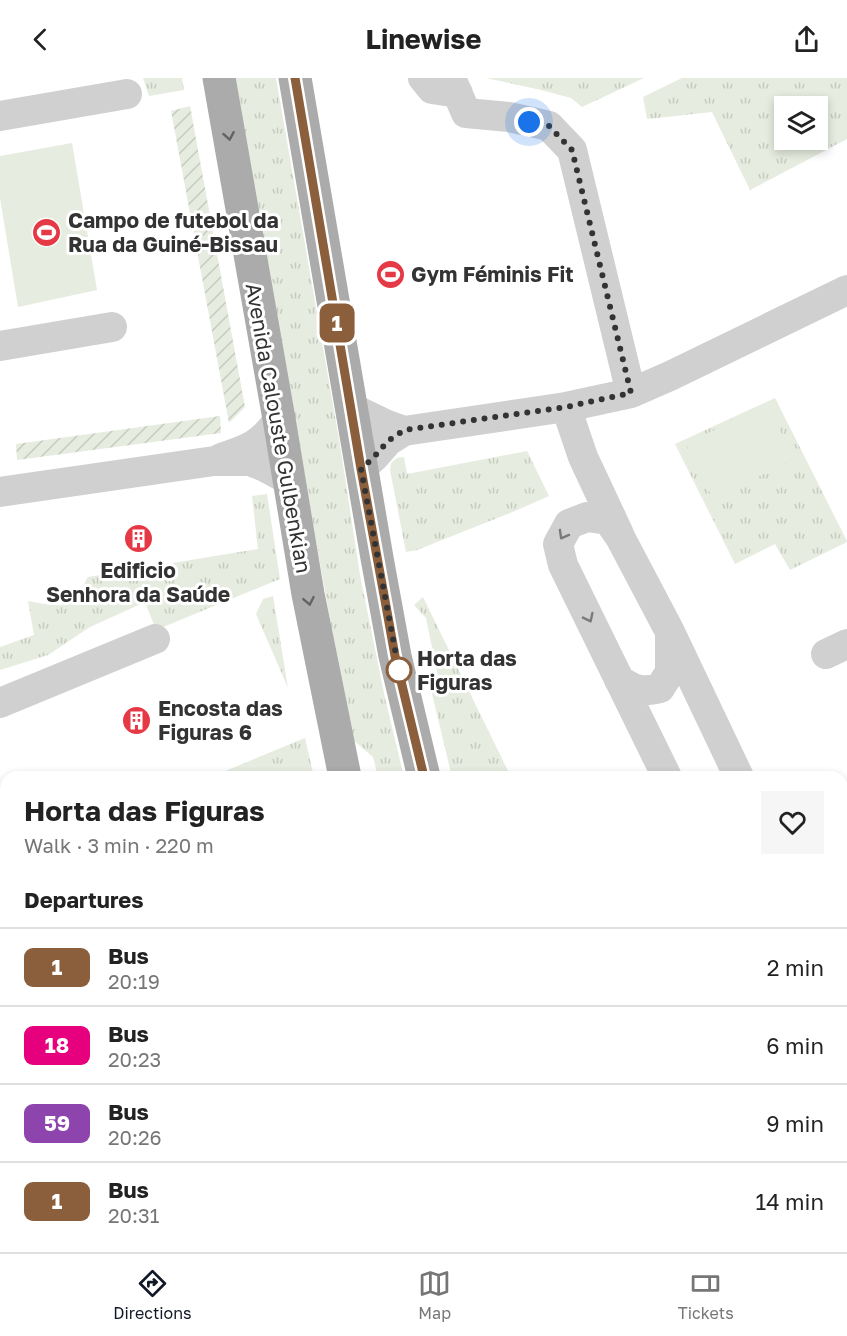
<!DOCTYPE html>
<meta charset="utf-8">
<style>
body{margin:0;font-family:"Golos Text",sans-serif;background:#f6f6f6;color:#222;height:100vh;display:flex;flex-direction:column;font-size:22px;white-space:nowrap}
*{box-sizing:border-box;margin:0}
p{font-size:20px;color:#767676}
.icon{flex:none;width:33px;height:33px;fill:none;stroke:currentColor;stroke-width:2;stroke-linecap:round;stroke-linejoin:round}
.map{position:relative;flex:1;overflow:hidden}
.drawer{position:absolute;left:0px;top:693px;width:848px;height:482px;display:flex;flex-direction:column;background:#fff;border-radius:18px 18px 0 0;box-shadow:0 3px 9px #0003}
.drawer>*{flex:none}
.badge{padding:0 12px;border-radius:9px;font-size:21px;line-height:39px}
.fabs{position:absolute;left:774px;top:18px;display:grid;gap:12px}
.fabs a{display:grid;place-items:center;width:54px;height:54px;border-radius:0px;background:#fff;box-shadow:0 3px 9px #0003;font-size:30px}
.you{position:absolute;width:30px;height:30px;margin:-15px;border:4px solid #fff;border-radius:50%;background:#1a73e8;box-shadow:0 0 0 9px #1a73e833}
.map>.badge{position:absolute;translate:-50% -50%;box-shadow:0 0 0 3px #fff}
h2{padding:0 24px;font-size:22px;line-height:54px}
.round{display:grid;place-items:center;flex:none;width:63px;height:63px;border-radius:0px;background:#f6f6f6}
.head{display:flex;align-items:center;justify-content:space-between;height:102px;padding:0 24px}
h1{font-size:28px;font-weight:700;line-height:45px}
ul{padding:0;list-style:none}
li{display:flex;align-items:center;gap:18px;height:78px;padding:0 24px;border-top:2px solid #e0e0e0}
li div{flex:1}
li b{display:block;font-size:22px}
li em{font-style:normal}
li .badge{min-width:66px;font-weight:700;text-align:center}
header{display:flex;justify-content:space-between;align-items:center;height:78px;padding:0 24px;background:#fff;font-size:27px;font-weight:700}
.dock{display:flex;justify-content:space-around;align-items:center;height:84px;border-top:2px solid #e0e0e0;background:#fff;font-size:16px;color:#767676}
.dock a{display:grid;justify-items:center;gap:3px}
.dock .current{color:#111827}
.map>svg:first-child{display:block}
.grass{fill:url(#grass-tufts);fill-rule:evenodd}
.garden{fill:url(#garden-furrows)}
.pitch{fill:#e6ecdf}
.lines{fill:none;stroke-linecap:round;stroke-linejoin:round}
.minor{stroke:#d0d0d0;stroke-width:30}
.major{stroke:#ababab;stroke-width:33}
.oneway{stroke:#636363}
.oneway2{stroke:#7a7a7a}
.line-casing{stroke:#fff;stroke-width:14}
.line{stroke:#8b5e3c;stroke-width:9}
.walk{stroke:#333;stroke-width:6;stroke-dasharray:0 10.8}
.stop-dot{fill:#fff;stroke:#8b5e3c;stroke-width:3}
.labels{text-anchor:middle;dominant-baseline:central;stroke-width:6;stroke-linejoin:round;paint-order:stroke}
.poi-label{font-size:21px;font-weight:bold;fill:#333;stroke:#fff;text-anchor:start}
.street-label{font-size:21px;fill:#333;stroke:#fff}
.stop-label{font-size:21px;font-weight:bold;fill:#333;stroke:#fff;text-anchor:start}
</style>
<header><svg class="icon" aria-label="back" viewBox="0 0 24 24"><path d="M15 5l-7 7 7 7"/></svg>Linewise<svg class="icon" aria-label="share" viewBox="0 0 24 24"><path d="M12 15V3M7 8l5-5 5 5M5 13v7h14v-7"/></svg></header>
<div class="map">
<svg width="847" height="1174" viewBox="0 0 847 1174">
<defs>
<pattern id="grass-tufts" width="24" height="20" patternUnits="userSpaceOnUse" patternTransform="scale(1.5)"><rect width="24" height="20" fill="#e6ecdf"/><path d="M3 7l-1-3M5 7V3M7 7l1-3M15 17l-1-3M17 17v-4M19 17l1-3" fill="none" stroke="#c6cbc0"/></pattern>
<pattern id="garden-furrows" width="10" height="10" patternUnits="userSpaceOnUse" patternTransform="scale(1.5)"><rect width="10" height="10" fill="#e6ecdf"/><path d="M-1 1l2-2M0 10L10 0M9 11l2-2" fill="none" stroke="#c6cbc0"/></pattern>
</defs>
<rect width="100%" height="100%" fill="#fff"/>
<path class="grass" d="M 143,0 L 182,0 L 184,12 L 149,18 Z
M 234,0 L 276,0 L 340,367 L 360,497 L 385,620 L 404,699 L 378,699 L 373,679 L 353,662 L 337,581 Z
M 486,0 L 644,0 L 582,29 L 571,20 L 541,12 Z
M 682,0 L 847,0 L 847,61 L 750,112 L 712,34 L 647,41 L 643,19 ZM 784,28 L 818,28 L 818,62 L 784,62 Z
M 775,320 L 847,463 L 847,464 L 790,492 L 775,466 L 735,486 L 675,366 Z
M 527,373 L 549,418 L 515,433 L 417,472 L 406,474 L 390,392 L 391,385 L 397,380 L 404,379 L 407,396 Z
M 267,416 L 280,501 L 156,552 L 145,524 L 90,549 L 48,577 L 0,592 L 0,569 L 34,557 L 28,523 C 40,525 60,531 71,523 C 79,518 83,507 88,499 L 258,471 L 252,418 Z
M 273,518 L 288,610 L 256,536 L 263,521 Z
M 423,519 L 509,695 L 500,699 L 452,699 L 432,616 L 438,599 L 426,540 L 414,527 Z
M 305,660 L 314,699 L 219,699 L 218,696 Z
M 470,1168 L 473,1174 L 357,1174 L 355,1169 Z"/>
<path class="garden" d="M 190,28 L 245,329 L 229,345 L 171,33 Z
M 220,338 L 221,355 L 17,382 L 16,366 Z"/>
<path class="pitch" d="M 72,65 L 97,212 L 18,229 L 0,120 L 0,78 Z
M 767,326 L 794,381 L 713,421 L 686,366 Z"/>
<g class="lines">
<path class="minor" d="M 423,0 L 432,11 L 458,15
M 451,0 L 466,35 L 509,39 L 549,48 L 572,72 L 631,315
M 0,38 L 127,16
M 0,268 L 112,249
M 566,329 L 583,379 L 619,456
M 352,330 L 387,347 L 404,353
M 221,380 C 249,371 262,366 279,341
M 361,391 L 374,379 L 388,363 L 404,353 L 566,329 L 631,315 L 670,298 L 847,212
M 0,414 L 214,383 L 250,383 L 265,389 L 289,402
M 826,576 L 847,566
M 619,602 C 635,612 641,615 660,610 L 670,594 L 670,558
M 0,625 L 155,561
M 667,699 L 563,487 L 558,466 L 569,446 L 587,439 L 608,442 L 620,459 L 669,552 L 739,699
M 842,743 L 847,741
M 842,792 L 847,802
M 0,907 L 6,904
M 232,1168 L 235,1174"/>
<path class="major" d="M 219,0 L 279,341 L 308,516 L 345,699
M 295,0 L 377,480 L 395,578 L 424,699
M 505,1168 L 508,1174
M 582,1168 L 585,1174"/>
</g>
<defs><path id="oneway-chevron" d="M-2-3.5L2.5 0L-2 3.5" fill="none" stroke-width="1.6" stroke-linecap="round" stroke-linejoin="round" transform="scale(1.5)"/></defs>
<g class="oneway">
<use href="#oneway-chevron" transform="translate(229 58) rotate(80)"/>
<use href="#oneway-chevron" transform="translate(309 523) rotate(79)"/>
</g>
<g class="oneway2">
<use href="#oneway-chevron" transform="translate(563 457) rotate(119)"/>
<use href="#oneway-chevron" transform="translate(589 540) rotate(64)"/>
</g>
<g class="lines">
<defs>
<path id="line" d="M 295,0 L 361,391 L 388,539 L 395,578 L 424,699"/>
</defs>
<use href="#line" class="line-casing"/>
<use href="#line" class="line"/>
<path class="walk" d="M 399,592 L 400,598 L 361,391 L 374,379 L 388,363 L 404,352 L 566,329 L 631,315 L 572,72 L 549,48 L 529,44"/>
</g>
<defs>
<symbol id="stadium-disc" viewBox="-11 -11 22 22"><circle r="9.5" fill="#e63946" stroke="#fff"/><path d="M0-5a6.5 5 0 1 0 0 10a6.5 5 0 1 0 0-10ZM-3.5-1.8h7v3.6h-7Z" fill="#fff"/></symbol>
<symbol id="building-disc" viewBox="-11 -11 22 22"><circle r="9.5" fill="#e63946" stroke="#fff"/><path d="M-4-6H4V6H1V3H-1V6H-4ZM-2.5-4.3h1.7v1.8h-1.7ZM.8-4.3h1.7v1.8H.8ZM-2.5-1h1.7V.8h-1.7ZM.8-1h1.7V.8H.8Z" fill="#fff"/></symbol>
</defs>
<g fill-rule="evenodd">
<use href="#stadium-disc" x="30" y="138" width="33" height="33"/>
<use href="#stadium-disc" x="374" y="180" width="33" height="33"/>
<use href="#building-disc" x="122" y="444" width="33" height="33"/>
<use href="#building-disc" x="120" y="626" width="33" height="33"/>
</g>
<circle class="stop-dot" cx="399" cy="592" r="12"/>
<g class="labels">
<g class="poi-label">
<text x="68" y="142">Campo de futebol da<tspan x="68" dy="24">Rua da Guiné-Bissau</tspan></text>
<text x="411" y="196">Gym Féminis Fit</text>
<text x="138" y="492" text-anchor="middle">Edificio<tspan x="138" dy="24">Senhora da Saúde</tspan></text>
<text x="158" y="630">Encosta das<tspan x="158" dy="24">Figuras 6</tspan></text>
</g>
<g class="street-label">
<text transform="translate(279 350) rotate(80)">Avenida Calouste Gulbenkian</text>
</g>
<g class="stop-label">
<text x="417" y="580">Horta das<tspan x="417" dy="24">Figuras</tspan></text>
</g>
</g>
</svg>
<div class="fabs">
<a><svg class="icon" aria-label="layers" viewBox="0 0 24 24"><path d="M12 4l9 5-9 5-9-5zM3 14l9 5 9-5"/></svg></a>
</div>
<div class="you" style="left:529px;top:44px"></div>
<b class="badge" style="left:337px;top:245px;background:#8b5e3c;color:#fff">1</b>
<section class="drawer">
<div class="head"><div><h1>Horta das Figuras</h1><p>Walk · 3 min · 220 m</p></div><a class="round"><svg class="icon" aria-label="heart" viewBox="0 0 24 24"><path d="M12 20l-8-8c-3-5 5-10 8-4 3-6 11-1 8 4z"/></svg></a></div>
<h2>Departures</h2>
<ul>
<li><span class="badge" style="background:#8b5e3c;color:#fff">1</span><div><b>Bus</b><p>20:19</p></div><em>2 min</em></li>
<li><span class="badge" style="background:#e6007e;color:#fff">18</span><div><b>Bus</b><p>20:23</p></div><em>6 min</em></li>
<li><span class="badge" style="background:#8e44ad;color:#fff">59</span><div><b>Bus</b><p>20:26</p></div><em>9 min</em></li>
<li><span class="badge" style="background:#8b5e3c;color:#fff">1</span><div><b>Bus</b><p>20:31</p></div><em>14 min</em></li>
</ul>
</section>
</div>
<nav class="dock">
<a class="current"><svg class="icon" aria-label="directions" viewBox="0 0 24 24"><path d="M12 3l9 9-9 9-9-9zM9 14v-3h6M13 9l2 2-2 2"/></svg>Directions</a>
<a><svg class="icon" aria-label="map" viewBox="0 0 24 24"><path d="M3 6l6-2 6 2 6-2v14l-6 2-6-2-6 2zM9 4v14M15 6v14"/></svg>Map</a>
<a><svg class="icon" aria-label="tickets" viewBox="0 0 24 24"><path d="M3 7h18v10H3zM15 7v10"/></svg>Tickets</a>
</nav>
